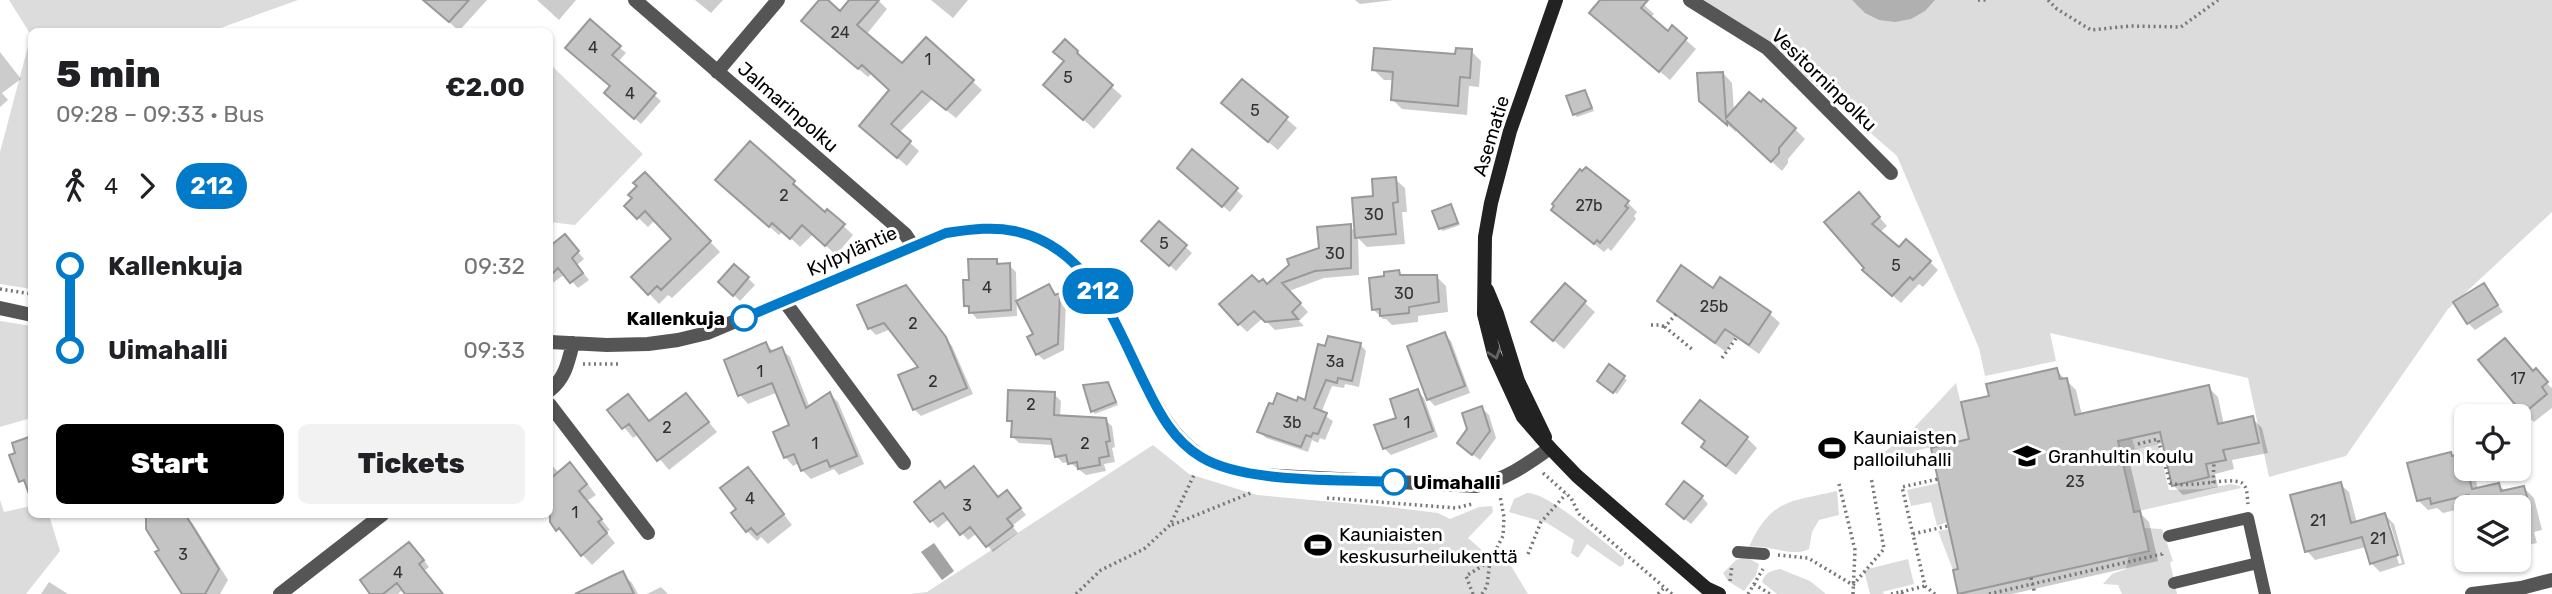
<!DOCTYPE html>
<meta charset="utf-8">
<style>
body{margin:0;font-family:Rubik,sans-serif;background:#f2f2f2;color:#202124;height:100vh;display:flex;flex-direction:column;font-size:26px;white-space:nowrap}
*{box-sizing:border-box;margin:0}
p{font-size:23px;color:#757577}
.icon{flex:none;width:38px;height:38px;fill:none;stroke:currentColor;stroke-width:2;stroke-linecap:round;stroke-linejoin:round}
.map{position:relative;flex:1;overflow:hidden}
.panel{position:absolute;left:28px;top:28px;width:525px;height:490px;display:flex;flex-direction:column;background:#fff;border-radius:10px;box-shadow:0 2px 5px #0004}
.panel>*{flex:none}
.badge{padding:0 14px;border-radius:23px;font-size:24px;line-height:46px}
.buttons{position:absolute;left:2454px;top:404px;display:grid;gap:14px}
.buttons a{display:grid;place-items:center;width:77px;height:77px;border-radius:10px;background:#fff;box-shadow:0 2px 5px #0004;font-size:35px}
.map>.badge{position:absolute;translate:-50% -50%;box-shadow:0 0 0 4px #fff}
.legs{display:flex;align-items:center;gap:10px;height:77px;padding:0 28px;font-size:23px}
.legs p{margin-inline-start:auto}
.overview{display:flex;align-items:center;justify-content:space-between;height:119px;padding:0 28px}
h1{font-size:38px;font-weight:800;line-height:52px}
.button{display:flex;gap:14px;margin-top:auto;padding:14px 28px}
.button a{flex:1;height:80px;border-radius:10px;background:#000;color:#fff;font-size:28px;font-weight:800;line-height:80px;text-align:center}
.button a+a{background:#f2f2f2;color:#202124}
ul{padding:0 28px;list-style:none}
li{display:flex;align-items:center;gap:24px;height:84px;font-size:26px}
li i{display:grid;place-items:center;width:10px;height:100%;margin:0 9px;background:currentColor}
li i::after{content:'';width:18px;height:18px;margin:-9px;border:5px solid;border-radius:50%;background:#fff}
li p{margin-inline-start:auto}
li:first-child i{background:linear-gradient(#0000 50%,currentColor 0)}
li:last-child i{background:linear-gradient(currentColor 50%,#0000 0)}
.map>svg:first-child{display:block}
.green{fill:#dcdcdc}
.water{fill:#a3a3a3}
.shadow{fill:#0003;fill-rule:evenodd}
.building{fill:#c4c4c4;stroke:#999;stroke-width:2}
.lines{fill:none;stroke-linecap:round;stroke-linejoin:round}
.path{stroke:#777;stroke-width:3.5;stroke-dasharray:2 3.5;stroke-linecap:butt}
.lane{stroke:#555;stroke-width:12}
.street{stroke:#555;stroke-width:14}
.secondary{stroke:#222;stroke-width:14}
.oneway{stroke:#646464}
.line-1-casing{stroke:#fff;stroke-width:16}
.line-1{stroke:#007ac9;stroke-width:10}
.stop-1-dot{fill:#fff;stroke:#007ac9;stroke-width:3.5}
.labels{text-anchor:middle;dominant-baseline:central;stroke-width:6;stroke-linejoin:round;paint-order:stroke}
.number-label{font-size:16px;fill:#313131}
.street-label{font-size:19px;fill:#000;stroke:#fff}
.stop-label{font-size:19px;font-weight:bold;fill:#000;stroke:#fff;text-anchor:end}
.poi-label{font-size:19px;fill:#000;stroke:#fff;text-anchor:start}
</style>
<div class="map">
<svg width="2552" height="594" viewBox="0 0 2552 594">
<rect width="100%" height="100%" fill="#fff"/>
<path class="green" d="M 9,0 L 298,0 L 212,31 L 32,32 L 31,289 L 0,284 L 0,152 L 31,35 Z
M 1701,0 L 2552,0 L 2552,212 L 2448,309 L 2346,456 L 2269,477 L 2248,378 L 2050,333 L 2056,361 L 1985,376 L 1979,348 L 1897,156 L 1767,43 Z
M 550,64 L 643,154 L 575,225 L 550,222 Z
M 0,321 L 32,326 L 31,418 L 0,427 Z
M 1956,383 L 1969,439 L 1918,450 L 1918,455 L 1866,467 L 1912,430 Z
M 2132,438 L 2135,449 L 2158,444 L 2169,490 L 2203,489 L 2231,484 L 2240,486 L 2241,488 L 2134,512 L 2118,441 Z
M 1153,445 L 1189,474 L 1257,495 L 1389,507 L 1438,513 L 1450,519 L 1479,507 L 1492,506 L 1493,512 L 1468,538 L 1484,552 L 1508,561 L 1528,594 L 911,594 L 927,592 Z
M 1939,483 L 1947,522 L 1937,526 L 1931,502 L 1911,506 L 1907,490 Z
M 1837,491 L 1839,515 L 1819,520 L 1812,532 L 1809,549 C 1791,558 1769,544 1749,547 C 1771,499 1789,502 1837,491 Z
M 1527,493 C 1550,493 1603,542 1624,558 L 1624,564 L 1620,567 L 1587,544 L 1578,558 L 1571,553 L 1574,540 L 1547,523 L 1509,512 L 1514,499 Z
M 0,500 L 4,512 L 31,506 L 32,514 L 49,515 L 60,551 L 26,594 L 0,594 Z
M 2144,528 L 2162,529 L 2173,561 L 2170,562 L 2177,594 L 2122,594 L 2118,585 L 2103,584 L 2112,574 L 2126,569 L 2128,557 L 2149,551 Z
M 1949,529 L 1956,560 L 1962,568 L 1953,570 L 1938,531 Z
M 1742,558 L 1748,558 L 1759,564 L 1756,575 L 1744,591 L 1728,581 L 1723,573 L 1736,560 Z
M 1908,559 L 1914,584 L 1882,592 L 1885,594 L 1870,594 L 1864,570 Z
M 1780,569 L 1810,581 L 1826,594 L 1777,594 L 1762,582 C 1765,572 1771,571 1780,569 Z"/>
<path class="water" d="M 934,543 L 954,571 L 942,580 L 921,552 Z"/>
<path class="shadow" d="M 430,0 L 487,0 L 459,31 L 438,12 Z
M 537,0 L 576,0 L 559,20 Z
M 695,0 L 723,0 L 711,13 Z
M 821,0 L 825,0 L 840,13 L 852,0 L 878,0 L 887,9 L 866,35 L 902,66 L 926,40 L 982,90 L 956,118 L 932,99 L 899,133 L 919,151 L 907,166 L 870,135 L 891,90 L 872,73 L 868,77 L 812,30 Z
M 931,0 L 968,0 L 953,18 Z
M 1355,0 L 1394,0 L 1360,4 Z
M 1602,0 L 1639,0 L 1654,14 L 1650,18 L 1668,33 L 1672,28 L 1696,49 L 1670,80 L 1601,22 Z
M 1852,0 L 1935,0 L 1925,11 L 1911,19 L 1895,22 L 1879,20 L 1865,13 Z
M 619,47 L 626,53 L 618,62 L 661,101 L 641,124 L 613,99 L 612,87 L 573,54 Z
M 1471,51 L 1481,61 L 1479,87 L 1469,86 L 1467,115 L 1402,109 L 1392,99 L 1394,80 L 1384,80 L 1374,70 L 1457,55 Z
M 0,52 L 21,79 L 2,93 L 8,100 L 0,107 Z
M 1077,52 L 1087,62 L 1086,64 L 1122,96 L 1094,129 L 1055,95 Z
M 1723,73 L 1732,83 L 1734,111 L 1795,129 L 1805,139 L 1788,159 L 1788,163 L 1782,171 L 1736,128 L 1736,132 L 1711,111 Z
M 1242,81 L 1297,128 L 1278,150 L 1234,113 Z
M 1584,92 L 1594,111 L 1577,117 L 1574,114 Z
M 750,144 L 794,183 L 804,192 L 802,194 L 825,215 L 828,211 L 853,235 L 836,255 L 813,234 L 800,247 L 783,231 L 779,235 L 727,190 Z
M 1193,152 L 1243,196 L 1230,212 L 1185,174 Z
M 645,174 L 720,252 L 672,298 L 668,295 L 659,304 L 633,277 L 674,239 L 655,220 L 648,227 L 626,206 L 634,198 Z
M 1395,179 L 1405,188 L 1407,212 L 1402,212 L 1405,244 L 1367,247 L 1358,238 L 1359,275 L 1324,278 L 1289,291 L 1308,312 L 1299,321 L 1304,326 L 1275,330 L 1263,318 L 1247,332 L 1239,324 L 1259,284 L 1267,286 L 1350,226 L 1356,233 L 1375,198 Z
M 1627,202 L 1637,212 L 1634,216 L 1636,219 L 1611,251 L 1608,248 L 1604,252 L 1563,219 Z
M 1867,203 L 1887,226 L 1879,233 L 1899,250 L 1930,262 L 1938,270 L 1923,287 L 1919,284 L 1901,303 L 1873,278 L 1866,268 Z
M 1451,206 L 1460,225 L 1443,231 L 1440,228 Z
M 1159,223 L 1192,253 L 1176,271 L 1150,248 Z
M 565,236 L 584,259 L 577,265 L 589,280 L 578,288 L 565,274 L 550,285 L 550,248 Z
M 996,260 L 1001,265 L 1009,265 L 1016,272 L 1017,316 L 977,319 L 966,306 L 971,282 Z
M 735,266 L 755,285 L 740,301 L 720,282 Z
M 1399,272 L 1403,277 L 1436,276 L 1446,286 L 1448,312 L 1418,316 L 1418,322 L 1392,325 L 1386,319 L 1383,319 L 1373,309 Z
M 1721,280 L 1770,314 L 1780,323 L 1759,354 L 1735,337 L 1726,352 L 1669,310 L 1659,300 L 1714,290 Z
M 1565,285 L 1595,312 L 1564,349 L 1543,332 Z
M 2484,285 L 2503,312 L 2475,330 L 2468,323 Z
M 1049,286 L 1057,296 L 1060,295 L 1066,301 L 1064,350 L 1044,360 L 1037,354 Z
M 906,287 L 952,346 L 973,394 L 921,416 L 914,409 L 921,368 L 891,329 L 876,335 L 869,328 Z
M 1444,334 L 1451,341 L 1470,393 L 1435,406 L 1428,399 Z
M 2505,340 L 2534,372 L 2552,388 L 2552,408 L 2534,422 L 2524,413 Z
M 766,344 L 774,352 L 781,349 L 790,357 L 810,408 L 830,394 L 838,402 L 864,464 L 839,475 L 834,469 L 811,479 L 802,470 L 799,463 L 793,466 L 785,457 L 791,426 L 778,392 L 748,404 L 740,395 L 726,360 Z
M 1360,344 L 1366,351 L 1359,387 L 1345,384 L 1344,388 L 1332,386 L 1321,413 L 1333,421 L 1325,440 L 1320,438 L 1318,443 L 1312,440 L 1308,452 L 1266,438 L 1259,431 L 1298,403 L 1306,402 L 1327,348 Z
M 1609,367 L 1627,380 L 1617,394 L 1602,383 Z
M 2056,370 L 2076,390 L 2082,415 L 2208,387 L 2218,397 L 2224,425 L 2252,418 L 2262,428 L 2268,453 L 2232,460 L 2234,469 L 2215,474 L 2218,487 L 2183,495 L 2173,485 L 2164,443 L 2127,451 L 2142,515 L 2149,522 L 2158,561 L 2012,594 L 1960,594 L 1955,572 L 1960,570 L 1971,440 L 1991,397 Z
M 1108,384 L 1118,405 L 1095,414 L 1093,411 Z
M 1417,391 L 1424,398 L 1438,437 L 1391,455 L 1384,448 Z
M 1054,394 L 1061,401 L 1060,417 L 1105,420 L 1112,426 L 1115,447 L 1112,448 L 1115,462 L 1104,464 L 1106,471 L 1086,475 L 1069,462 L 1063,463 L 1056,456 L 1054,445 L 1019,443 L 1012,436 L 1013,425 L 1008,420 Z
M 686,395 L 717,432 L 669,470 L 639,434 L 633,438 L 610,410 L 628,396 L 650,422 Z
M 1482,408 L 1489,415 L 1496,438 L 1480,460 L 1465,449 Z
M 1684,423 L 1747,438 L 1757,448 L 1736,475 L 1713,457 L 1703,447 L 1706,442 Z
M 2451,454 L 2454,457 L 2462,455 L 2466,458 L 2466,469 L 2473,469 L 2478,489 L 2498,484 L 2506,492 L 2524,488 L 2534,498 L 2542,530 L 2534,532 L 2537,543 L 2518,547 L 2518,508 L 2472,506 L 2443,513 L 2437,508 L 2428,510 L 2418,500 Z
M 550,463 L 559,473 L 580,474 L 596,495 L 587,501 L 610,530 L 606,532 L 615,543 L 592,565 L 549,519 L 553,516 L 550,512 Z
M 974,468 L 999,499 L 1014,499 L 1026,515 L 1012,526 L 1018,533 L 993,552 L 977,533 L 968,540 L 949,519 L 938,528 L 916,502 L 946,490 Z
M 757,479 L 792,525 L 768,544 L 761,537 L 757,541 L 747,531 Z
M 2340,484 L 2349,492 L 2357,523 L 2385,515 L 2394,524 L 2405,564 L 2380,572 L 2371,563 L 2366,547 L 2315,560 L 2307,551 ZM 2386,523 L 2390,523 L 2402,563 L 2399,564 Z
M 1702,497 L 1708,504 L 1691,524 L 1675,511 Z
M 184,514 L 193,524 L 228,580 L 220,594 L 184,594 Z
M 416,550 L 429,567 L 424,571 L 442,594 L 407,594 L 403,589 L 398,594 L 373,594 Z
M 622,573 L 632,583 L 638,594 L 591,594 Z
M 49,582 L 68,594 L 41,594 Z
M 661,587 L 668,594 L 647,594 Z"/>
<path class="building" d="M 423,0 L 469,0 L 449,22 Z
M 819,0 L 828,0 L 840,11 L 849,0 L 879,0 L 857,25 L 902,63 L 926,37 L 974,80 L 946,110 L 922,91 L 891,124 L 911,141 L 897,158 L 859,126 L 889,90 L 862,65 L 858,69 L 801,21 Z
M 1600,0 L 1648,0 L 1641,8 L 1668,31 L 1672,25 L 1687,38 L 1659,72 L 1589,13 Z
M 590,19 L 621,46 L 612,55 L 656,93 L 634,119 L 604,93 L 610,86 L 565,48 Z
M 1065,39 L 1078,51 L 1077,53 L 1113,85 L 1083,120 L 1043,85 L 1064,61 L 1053,52 Z
M 1374,48 L 1455,54 L 1456,48 L 1472,49 L 1470,78 L 1460,77 L 1458,106 L 1391,100 L 1393,72 L 1372,70 Z
M 1723,72 L 1726,118 L 1749,92 L 1761,102 L 1763,99 L 1796,128 L 1779,148 L 1779,153 L 1771,162 L 1727,121 L 1727,125 L 1699,101 L 1697,73 Z
M 1242,79 L 1288,117 L 1268,142 L 1221,103 Z
M 1585,90 L 1592,108 L 1573,115 L 1566,96 Z
M 750,141 L 795,181 L 793,184 L 825,212 L 827,209 L 845,224 L 825,246 L 802,225 L 790,239 L 772,223 L 769,227 L 715,180 Z
M 1192,149 L 1238,188 L 1222,207 L 1177,168 Z
M 1586,167 L 1629,201 L 1625,206 L 1628,208 L 1600,243 L 1597,240 L 1594,244 L 1551,210 L 1554,206 L 1552,204 L 1580,169 L 1582,171 Z
M 645,172 L 711,241 L 661,290 L 657,286 L 648,295 L 631,277 L 671,239 L 645,211 L 637,219 L 624,206 L 632,198 L 628,195 L 637,186 L 633,183 Z
M 1396,177 L 1398,202 L 1393,203 L 1396,234 L 1355,238 L 1352,198 L 1373,196 L 1372,179 Z
M 1859,192 L 1880,217 L 1872,224 L 1899,247 L 1906,239 L 1931,261 L 1913,280 L 1910,277 L 1892,296 L 1862,270 L 1864,268 L 1824,222 Z
M 1451,204 L 1458,223 L 1439,229 L 1432,211 Z
M 1159,221 L 1187,245 L 1169,266 L 1141,241 Z
M 1351,224 L 1351,268 L 1315,271 L 1282,283 L 1301,303 L 1292,312 L 1298,319 L 1265,322 L 1254,311 L 1238,325 L 1219,304 L 1252,275 L 1259,282 L 1263,279 L 1267,284 L 1289,265 L 1287,259 L 1319,248 L 1317,227 Z
M 565,234 L 579,251 L 572,258 L 583,273 L 570,283 L 558,268 L 550,276 L 550,246 Z
M 968,259 L 997,259 L 997,264 L 1010,263 L 1011,310 L 969,313 L 969,306 L 964,306 L 963,280 L 969,280 Z
M 734,264 L 749,277 L 733,296 L 718,282 Z
M 1681,265 L 1713,288 L 1720,277 L 1771,312 L 1749,345 L 1725,329 L 1715,343 L 1657,301 Z
M 1399,270 L 1400,275 L 1437,275 L 1439,302 L 1409,307 L 1409,313 L 1380,316 L 1380,309 L 1372,310 L 1369,278 L 1384,276 L 1384,272 Z
M 1565,283 L 1586,301 L 1553,341 L 1531,322 Z
M 2484,283 L 2498,305 L 2467,324 L 2453,302 Z
M 1049,284 L 1055,295 L 1060,293 L 1058,344 L 1036,355 L 1027,337 L 1033,334 L 1016,301 Z
M 906,285 L 946,337 L 967,388 L 913,410 L 898,375 L 918,367 L 884,323 L 868,329 L 857,305 Z
M 1445,332 L 1465,386 L 1427,400 L 1407,346 Z
M 1328,336 L 1361,343 L 1352,381 L 1338,378 L 1337,383 L 1326,380 L 1314,408 L 1327,413 L 1318,434 L 1313,433 L 1311,437 L 1306,435 L 1301,447 L 1257,432 L 1269,403 L 1273,404 L 1277,393 L 1297,401 L 1298,397 L 1305,400 L 1318,344 L 1325,346 Z
M 2505,338 L 2533,371 L 2536,368 L 2548,382 L 2542,387 L 2547,394 L 2523,414 L 2478,360 Z
M 766,342 L 770,352 L 782,347 L 806,408 L 830,392 L 857,456 L 830,467 L 827,460 L 801,471 L 794,454 L 784,458 L 773,432 L 789,425 L 772,383 L 738,396 L 724,360 Z
M 1609,364 L 1625,376 L 1613,393 L 1597,381 Z
M 2057,368 L 2060,379 L 2067,378 L 2075,415 L 2209,385 L 2218,424 L 2253,416 L 2259,443 L 2223,450 L 2226,460 L 2206,464 L 2209,477 L 2172,486 L 2160,432 L 2118,441 L 2134,512 L 2140,511 L 2149,551 L 1958,594 L 1953,570 L 1958,569 L 1931,448 L 1969,439 L 1961,402 L 1989,396 L 1986,384 Z
M 1108,382 L 1116,402 L 1091,412 L 1083,385 Z
M 1418,389 L 1433,431 L 1383,449 L 1374,425 L 1396,418 L 1390,399 Z
M 1008,390 L 1055,392 L 1054,415 L 1106,418 L 1110,441 L 1106,442 L 1109,456 L 1099,458 L 1100,465 L 1078,469 L 1077,462 L 1068,464 L 1066,455 L 1055,457 L 1051,439 L 1011,437 L 1012,421 L 1007,421 Z
M 686,393 L 709,422 L 657,461 L 629,424 L 622,429 L 607,410 L 628,394 L 649,421 Z
M 1700,400 L 1748,437 L 1726,466 L 1701,447 L 1705,441 L 1682,423 Z
M 1482,406 L 1490,431 L 1472,455 L 1457,443 L 1467,429 L 1462,413 Z
M 32,436 L 32,493 L 29,494 L 24,480 L 19,482 L 9,455 L 15,453 L 12,443 Z
M 2451,452 L 2452,456 L 2463,453 L 2472,489 L 2499,483 L 2501,491 L 2524,486 L 2530,508 L 2461,508 L 2460,501 L 2469,499 L 2468,495 L 2431,504 L 2430,498 L 2417,501 L 2407,463 Z
M 570,462 L 587,484 L 579,491 L 602,519 L 598,522 L 607,533 L 581,556 L 559,528 L 556,531 L 550,522 L 550,479 Z
M 974,466 L 998,497 L 1007,490 L 1021,508 L 1007,519 L 1013,526 L 986,547 L 970,527 L 960,535 L 943,513 L 930,522 L 914,502 L 940,481 L 945,488 Z
M 748,467 L 784,514 L 757,535 L 751,528 L 746,532 L 731,513 L 736,509 L 720,488 Z
M 1684,481 L 1703,496 L 1684,519 L 1666,504 Z
M 2341,482 L 2351,523 L 2385,513 L 2398,555 L 2370,564 L 2362,537 L 2305,552 L 2290,495 Z
M 146,514 L 185,514 L 219,569 L 205,594 L 182,594 L 155,552 L 159,550 L 146,529 Z
M 409,542 L 424,560 L 419,564 L 443,594 L 405,594 L 397,583 L 383,594 L 370,594 L 360,580 Z
M 623,571 L 634,594 L 575,594 L 612,576 Z"/>
<g class="lines">
<path class="path" d="M 1978,0 L 1986,0
M 2048,0 L 2057,9 L 2091,30 L 2130,26 L 2181,27 L 2218,0
M 0,289 L 32,294
M 1676,314 L 1665,327 L 1693,350
M 1651,325 L 1660,325 L 1665,327
M 1722,358 L 1737,337
M 583,364 L 621,364
M 2138,444 L 2158,439 L 2170,483 C 2189,489 2230,476 2242,483 C 2248,487 2247,498 2248,504
M 1543,473 L 1571,498 L 1579,514 L 1672,594
M 2213,483 L 2214,462
M 1839,484 L 1855,550 L 1853,594
M 1327,498 L 1456,508 L 1472,504
M 1172,525 L 1253,492
M 1913,534 L 1948,526
M 1528,554 L 1541,522 L 1566,494
M 1778,555 L 1808,558 L 1853,585
M 2031,578 L 2035,594
M 1730,581 L 1732,565
M 1754,584 L 1770,594
M 1853,585 L 1884,549 L 1871,477
M 1901,592 L 1925,586
M 1076,594 L 1101,570 L 1144,549 L 1170,525 L 1195,473
M 1473,594 L 1466,576 L 1490,561
M 1482,594 L 1487,586 L 1490,561 L 1503,536 L 1504,517 L 1500,496
M 1658,594 L 1665,587
M 1748,594 L 1763,569
M 1891,594 L 1901,592 L 1903,594
M 1935,594 L 1925,586 L 1902,487 L 1938,479
M 1989,594 L 2162,554 L 2163,551"/>
<path class="lane" d="M 2169,536 L 2248,518 L 2265,594
M 1738,552 L 1764,554
M 2174,583 L 2258,563"/>
<path class="street" d="M 635,0 L 905,234 L 913,246
M 1690,0 L 1767,48 L 1891,173
M 717,72 L 778,0
M 785,302 L 904,463
M 0,308 L 32,315
M 550,342 L 607,345 L 648,344 L 678,340 L 707,333 L 946,233 C 968,230 992,226 1015,231 C 1091,249 1113,322 1145,384 C 1159,411 1173,437 1199,455 C 1216,468 1239,471 1259,475 L 1476,486 C 1505,480 1526,465 1550,448
M 550,390 C 565,378 568,363 573,343
M 550,405 L 648,533
M 280,594 L 383,514
M 2472,594 L 2521,588 L 2552,580"/>
<path class="secondary" d="M 1556,0 L 1510,131 L 1491,203 L 1485,237 L 1484,314 L 1494,354 L 1523,417 L 1550,448 L 1577,476 L 1706,588 L 1719,594
M 1487,290 L 1497,314 L 1518,381 L 1545,437"/>
</g>
<defs><path id="oneway-chevron" d="M-2-3.5L2.5 0L-2 3.5" fill="none" stroke-width="1.6" stroke-linecap="round" stroke-linejoin="round" transform="scale(1.75)"/></defs>
<use class="oneway" href="#oneway-chevron" transform="translate(1495 354) rotate(72)"/>
<g class="lines">
<defs>
<path id="line-1" d="M 744,318 L 946,233 C 968,230 992,226 1014,231 C 1091,247 1115,325 1146,386 C 1159,413 1174,441 1201,457 C 1245,484 1341,479 1394,482"/>
</defs>
<use href="#line-1" class="line-1-casing"/>
<use href="#line-1" class="line-1"/>
</g>
<defs>
<symbol id="stadium-bare" viewBox="-9 -9 18 18"><path d="M0-5a6.5 5 0 1 0 0 10a6.5 5 0 1 0 0-10ZM-3.5-1.8h7v3.6h-7Z" fill="#000" stroke="#fff" stroke-width="2.5" paint-order="stroke"/></symbol>
<symbol id="school-bare" viewBox="-9 -9 18 18"><path d="M0-5L7-2L0 1L-7-2ZM-4 1L0 2.5L4 1V4Q0 6-4 4Z" fill="#000" stroke="#fff" stroke-width="2.5" paint-order="stroke"/></symbol>
</defs>
<g fill-rule="evenodd">
<use href="#stadium-bare" x="1813" y="429" width="38" height="38"/>
<use href="#school-bare" x="2008" y="437" width="38" height="38"/>
<use href="#stadium-bare" x="1299" y="526" width="38" height="38"/>
</g>
<g class="stop-1-dot">
<circle cx="744" cy="318" r="12"/>
<circle cx="1394" cy="482" r="12"/>
</g>
<g class="labels">
<g class="number-label">
<text x="840" y="32">24</text>
<text x="593" y="47">4</text>
<text x="928" y="59">1</text>
<text x="1068" y="77">5</text>
<text x="630" y="93">4</text>
<text x="1255" y="110">5</text>
<text x="784" y="195">2</text>
<text x="1589" y="205">27b</text>
<text x="1374" y="214">30</text>
<text x="1164" y="243">5</text>
<text x="1335" y="253">30</text>
<text x="1896" y="265">5</text>
<text x="987" y="287">4</text>
<text x="1404" y="293">30</text>
<text x="1714" y="306">25b</text>
<text x="913" y="323">2</text>
<text x="1335" y="361">3a</text>
<text x="760" y="371">1</text>
<text x="2518" y="378">17</text>
<text x="933" y="381">2</text>
<text x="1031" y="404">2</text>
<text x="1292" y="422">3b</text>
<text x="1407" y="422">1</text>
<text x="667" y="427">2</text>
<text x="815" y="443">1</text>
<text x="1085" y="443">2</text>
<text x="2075" y="481">23</text>
<text x="750" y="498">4</text>
<text x="967" y="505">3</text>
<text x="575" y="512">1</text>
<text x="2318" y="520">21</text>
<text x="2378" y="538">21</text>
<text x="183" y="554">3</text>
<text x="398" y="572">4</text>
</g>
<g class="street-label">
<text transform="translate(1824 80) rotate(44)">Vesitorninpolku</text>
<text transform="translate(788 107) rotate(41)">Jalmarinpolku</text>
<text transform="translate(1491 136) rotate(-73)">Asematie</text>
<text transform="translate(852 251) rotate(-24)">Kylpyläntie</text>
</g>
<g class="stop-label">
<text x="725" y="318">Kallenkuja</text>
<text x="1413" y="482" text-anchor="start">Uimahalli</text>
</g>
<g class="poi-label">
<text x="1853" y="437">Kauniaisten<tspan x="1853" dy="22">palloiluhalli</tspan></text>
<text x="2048" y="456">Granhultin koulu</text>
<text x="1339" y="534">Kauniaisten<tspan x="1339" dy="22">keskusurheilukenttä</tspan></text>
</g>
</g>
</svg>
<div class="buttons">
<a><svg class="icon" aria-label="locate" viewBox="0 0 24 24"><circle cx="12" cy="12" r="6"/><path d="M12 2v4M12 18v4M2 12h4M18 12h4"/></svg></a>
<a><svg class="icon" aria-label="layers" viewBox="0 0 24 24"><path d="M12 4l9 5-9 5-9-5zM3 14l9 5 9-5"/></svg></a>
</div>
<b class="badge" style="left:1098px;top:291px;background:#007ac9;color:#fff">212</b>
<section class="panel">
<div class="overview"><div><h1>5 min</h1><p>09:28 – 09:33 · Bus</p></div><b>€2.00</b></div>
<div class="legs"><svg class="icon" aria-label="walk" viewBox="0 0 24 24"><circle cx="13" cy="4" r="2"/><path d="M13 8l-2 6 4 7M11 14l-3 7M7 12l3-4h3l4 4"/></svg>4<svg class="icon" aria-label="forward" viewBox="0 0 24 24"><path d="M9 5l7 7-7 7"/></svg><b class="badge" style="background:#007ac9;color:#fff">212</b></div>
<ul>
<li><i style="color:#007ac9"></i><b>Kallenkuja</b><p>09:32</p></li>
<li><i style="color:#007ac9"></i><b>Uimahalli</b><p>09:33</p></li>
</ul>
<div class="button"><a>Start</a><a>Tickets</a></div>
</section>
</div>
